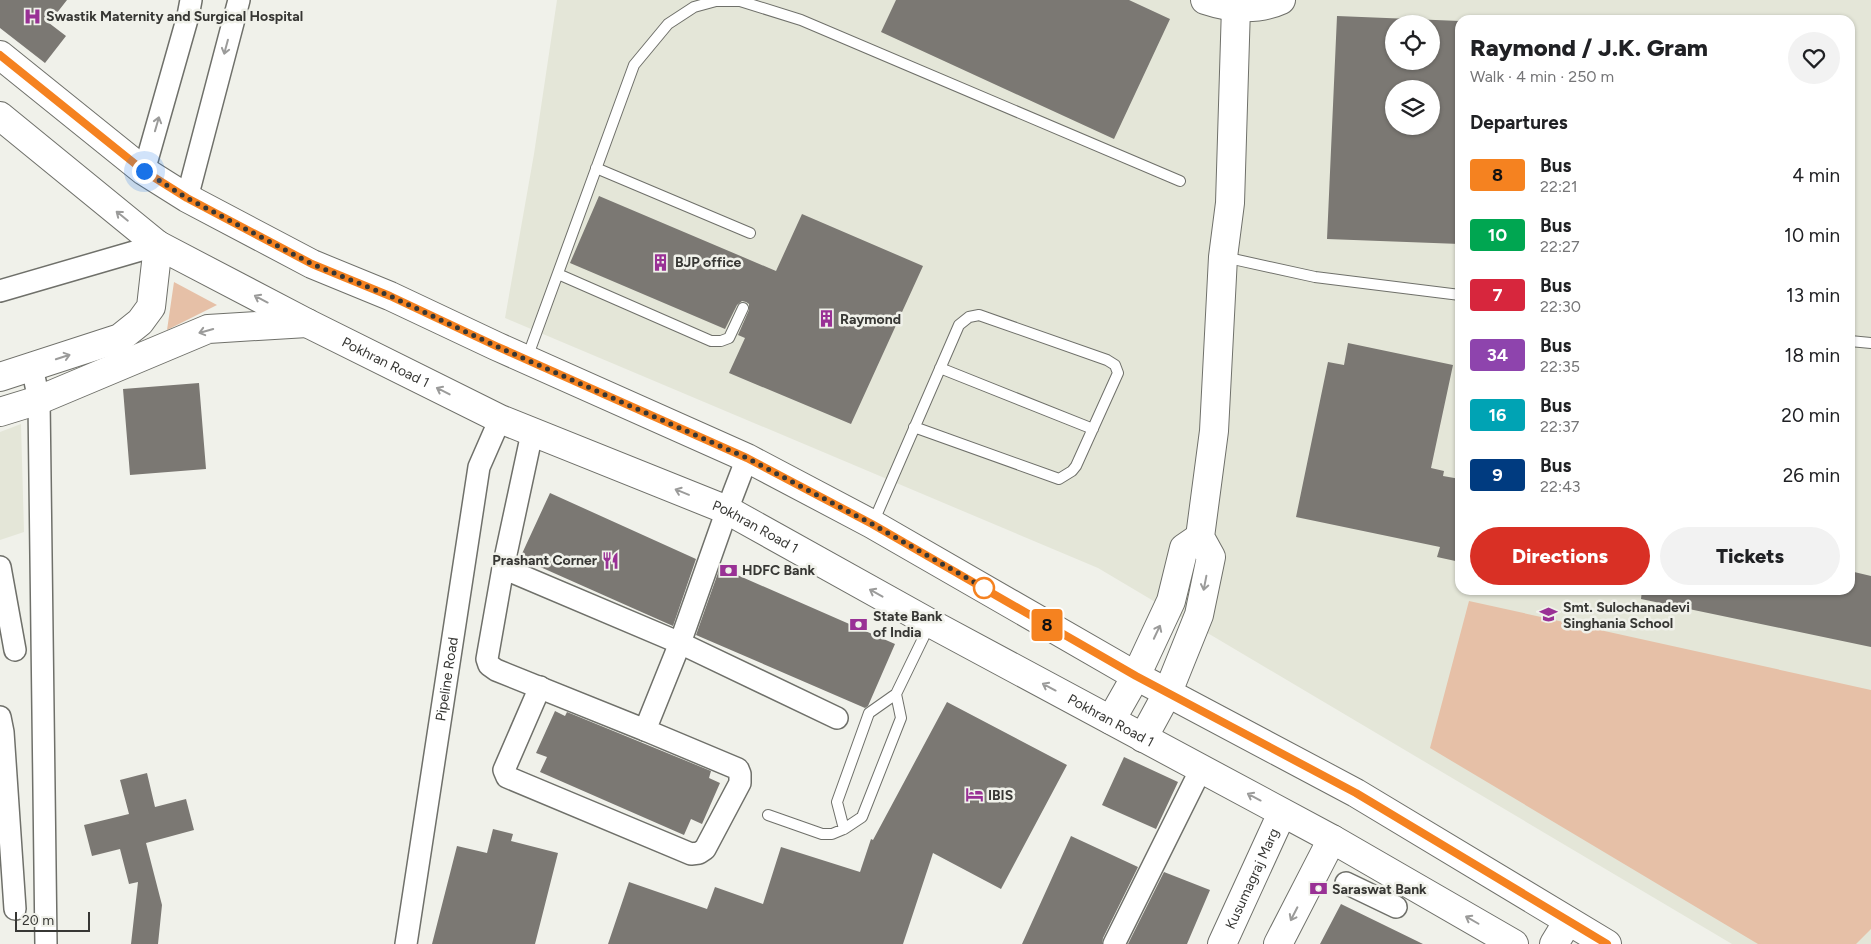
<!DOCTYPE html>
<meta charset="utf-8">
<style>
body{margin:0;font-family:Figtree,sans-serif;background:#f2f2f2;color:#202124;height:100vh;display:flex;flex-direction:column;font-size:19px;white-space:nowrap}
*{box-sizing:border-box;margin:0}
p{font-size:16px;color:#757577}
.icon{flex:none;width:28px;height:28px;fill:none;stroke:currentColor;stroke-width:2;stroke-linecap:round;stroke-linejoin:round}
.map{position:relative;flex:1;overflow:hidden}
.details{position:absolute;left:1455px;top:15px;width:400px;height:580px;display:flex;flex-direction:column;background:#fff;border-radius:15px;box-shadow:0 1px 4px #0004}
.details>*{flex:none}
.badge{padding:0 10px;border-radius:4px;font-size:18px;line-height:32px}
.fabs{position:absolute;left:1385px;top:15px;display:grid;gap:10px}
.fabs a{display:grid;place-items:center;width:55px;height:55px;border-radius:50%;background:#fff;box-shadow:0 1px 4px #0004;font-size:25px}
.scale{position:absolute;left:15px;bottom:12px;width:75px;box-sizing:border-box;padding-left:5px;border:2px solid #373734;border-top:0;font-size:14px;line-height:18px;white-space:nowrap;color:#373734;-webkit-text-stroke:4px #f0f1ea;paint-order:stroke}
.you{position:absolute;width:25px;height:25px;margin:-12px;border:4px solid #fff;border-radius:50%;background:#1a73e8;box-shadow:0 0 0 8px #1a73e833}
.map>.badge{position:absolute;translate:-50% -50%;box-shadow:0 0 0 2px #fff}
h2{padding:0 15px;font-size:19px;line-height:45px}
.round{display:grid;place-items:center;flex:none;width:52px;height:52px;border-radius:26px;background:#f2f2f2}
.overview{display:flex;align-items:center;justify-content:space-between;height:85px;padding:0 15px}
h1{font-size:24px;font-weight:800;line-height:38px}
.button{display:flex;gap:10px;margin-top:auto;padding:10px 15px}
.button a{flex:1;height:58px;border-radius:30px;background:#d93025;color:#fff;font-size:20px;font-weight:800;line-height:58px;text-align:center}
.button a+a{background:#f2f2f2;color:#202124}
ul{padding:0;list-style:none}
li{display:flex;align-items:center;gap:15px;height:60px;padding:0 15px}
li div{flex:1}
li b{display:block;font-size:19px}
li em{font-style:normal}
li .badge{min-width:55px;font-weight:700;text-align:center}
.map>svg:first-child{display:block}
.built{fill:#e4e6d8;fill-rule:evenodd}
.green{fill:#e6c0a7}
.building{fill:#7b7873;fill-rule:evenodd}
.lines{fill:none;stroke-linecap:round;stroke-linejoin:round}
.lane-casing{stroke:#6f706a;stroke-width:12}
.street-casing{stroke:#6f706a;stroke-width:24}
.secondary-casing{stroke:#6f706a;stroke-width:30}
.lane{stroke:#fff;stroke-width:10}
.street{stroke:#fff;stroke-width:21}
.secondary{stroke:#fff;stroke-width:28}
.oneway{stroke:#9b9b9a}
.line-casing{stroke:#fff;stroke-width:11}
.line{stroke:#f58220;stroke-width:8}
.walk{stroke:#373734;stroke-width:5;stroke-dasharray:0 9}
.stop-dot{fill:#fff;stroke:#f58220;stroke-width:2.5}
.labels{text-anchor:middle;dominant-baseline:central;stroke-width:5;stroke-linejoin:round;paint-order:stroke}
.poi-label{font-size:14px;font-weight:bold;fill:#373734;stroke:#f0f1ea;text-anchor:start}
.street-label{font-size:14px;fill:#373734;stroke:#f0f1ea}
</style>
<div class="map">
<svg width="1871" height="944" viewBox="0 0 1871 944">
<rect width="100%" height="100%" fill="#f0f1ea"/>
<path class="built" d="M 557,0 L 1871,0 L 1871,944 L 1732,944 L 1098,568 L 505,318 L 534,154 ZM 1460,20 L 1850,20 L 1850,590 L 1460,590 ZM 1394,24 L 1431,24 L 1431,61 L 1394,61 ZM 1394,89 L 1431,89 L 1431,126 L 1394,126 Z
M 21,424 L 24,532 L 0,540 L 0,432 Z"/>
<path class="green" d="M 174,282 L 217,305 L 167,330 Z
M 1469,601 L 1871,690 L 1871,929 L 1856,944 L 1758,944 L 1430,748 Z"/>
<path class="building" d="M 0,0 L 67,0 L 49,23 L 66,36 L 45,63 L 0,28 Z
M 896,0 L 1129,0 L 1170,19 L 1114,139 L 881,32 Z
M 1337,16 L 1460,21 L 1460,244 L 1327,239 ZM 1394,24 L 1431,24 L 1431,61 L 1394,61 ZM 1394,89 L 1431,89 L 1431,126 L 1394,126 Z
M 599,196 L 776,271 L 802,214 L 923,266 L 851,424 L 729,373 L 745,338 L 738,335 L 749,310 L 749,304 L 746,302 L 742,301 L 737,305 L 725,329 L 570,263 Z
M 1348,343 L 1453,365 L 1431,468 L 1444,471 L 1443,476 L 1460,479 L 1460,562 L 1437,557 L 1440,547 L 1296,517 L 1328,362 L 1344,365 Z
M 199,383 L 206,469 L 130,475 L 123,389 Z
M 550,493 L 696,559 L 673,626 L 520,558 Z
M 719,570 L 734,576 L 735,574 L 895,644 L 868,706 L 865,708 L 696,635 Z
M 1850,571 L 1871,576 L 1871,647 L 1641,599 L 1642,590 L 1850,590 Z
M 947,702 L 1067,765 L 1001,889 L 933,853 L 903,944 L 608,944 L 629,882 L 707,909 L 715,887 L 763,904 L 781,847 L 860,872 L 871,839 L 873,840 Z
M 555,711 L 565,716 L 567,712 L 711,771 L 709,778 L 720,783 L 702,824 L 691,819 L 684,835 L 540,772 L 547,757 L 536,753 Z
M 1124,757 L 1178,782 L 1156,829 L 1102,805 Z
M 147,773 L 155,807 L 186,799 L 194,830 L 146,843 L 162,905 L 158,944 L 131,944 L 138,882 L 129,884 L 120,849 L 92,856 L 84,825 L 129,814 L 120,780 Z
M 493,829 L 513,834 L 511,841 L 558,853 L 535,944 L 432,944 L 457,846 L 487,853 Z
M 1071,836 L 1138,867 L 1103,938 L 1102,944 L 1022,944 Z
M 1164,872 L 1210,890 L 1187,944 L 1128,944 Z
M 1341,904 L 1423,944 L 1320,944 Z"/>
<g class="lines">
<defs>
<path id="lane" d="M 596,168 L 750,233
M 1224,257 L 1315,277 L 1460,295
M 558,274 L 711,341 L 721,341 L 729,338 L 743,308
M 1850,341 L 1871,343
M 527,358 L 634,65 L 668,24 L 694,7 L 716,1 L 740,1 L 801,20 L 1180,181
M 940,368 L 1093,429
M 873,523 L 959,325 L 969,317 L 979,315 L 1107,360 L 1115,365 L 1118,373 L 1076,466 L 1072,471 L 1059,479 L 914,427
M 896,694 L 901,718 L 862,817 L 844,829 L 837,802 L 869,713 Z
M 896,694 L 930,624
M 768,815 L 822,834 L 832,834 L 844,829"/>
<g id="street">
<path d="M 144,171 L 188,16 L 191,0"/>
<path d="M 187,198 L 239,0"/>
<path d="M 0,291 L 158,245"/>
<path d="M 32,367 L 39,400 L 46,944"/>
<path d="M 0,567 L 15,650"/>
<path d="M 503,568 L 532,433"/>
<path d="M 540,687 L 504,770 L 507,777 L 691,854 L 699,853 L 705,849 L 740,783 L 740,774 L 738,769 L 645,730 L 680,643 L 727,510 L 747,458"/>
<path d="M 0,717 L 3,732 L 15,909"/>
<path d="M 645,730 L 496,670 L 489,665 L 487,659 L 503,568 L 680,643 L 837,718"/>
<path d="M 1346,883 L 1396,907"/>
<path id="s1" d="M 406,944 L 479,467 L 500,419"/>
<path d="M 1114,944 L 1201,769"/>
</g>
<g id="secondary">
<path d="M 1205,0 C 1229,8 1257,11 1281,0"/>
<path d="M 0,55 L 144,171 L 187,198 L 312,264 L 390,296 L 496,346 L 747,458 L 872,524 L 1136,676 L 1356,793 L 1607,944"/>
<path id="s2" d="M 0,116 L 158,245 L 307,323 L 500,419 L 727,510 L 930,623 L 1332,839 L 1514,944"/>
<path d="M 0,377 L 120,338 L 140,322 L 151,307 L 158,245"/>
<path d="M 0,412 L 39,400 L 208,329 L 307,323"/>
<path d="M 1111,720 L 1136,676 L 1171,601 L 1184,548 L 1200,537"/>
<path d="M 1143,738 L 1168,692 L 1199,615 L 1211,557 L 1200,537 L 1214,431 L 1223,257 L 1230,203 L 1236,7"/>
<path id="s3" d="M 1222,944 L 1282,813"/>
<path d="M 1278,944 L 1332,839"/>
<path d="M 1554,944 L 1568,921"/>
</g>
</defs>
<use href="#lane" class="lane-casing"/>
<use href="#street" class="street-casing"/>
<use href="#secondary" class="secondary-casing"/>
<use href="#lane" class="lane"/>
<use href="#street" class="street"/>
<use href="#secondary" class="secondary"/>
</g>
<defs><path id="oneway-shaft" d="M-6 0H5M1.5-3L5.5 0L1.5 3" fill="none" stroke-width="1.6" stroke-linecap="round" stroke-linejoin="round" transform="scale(1.25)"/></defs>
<g class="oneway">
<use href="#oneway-shaft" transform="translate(226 47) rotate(105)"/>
<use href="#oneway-shaft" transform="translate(157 124) rotate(-74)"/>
<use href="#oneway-shaft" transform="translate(122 216) rotate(-141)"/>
<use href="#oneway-shaft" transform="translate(261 299) rotate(-152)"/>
<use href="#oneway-shaft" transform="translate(206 331) rotate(164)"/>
<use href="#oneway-shaft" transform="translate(63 357) rotate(-18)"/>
<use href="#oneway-shaft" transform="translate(443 391) rotate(-153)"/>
<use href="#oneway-shaft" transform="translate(682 492) rotate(-158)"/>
<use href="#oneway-shaft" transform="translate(1205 583) rotate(101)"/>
<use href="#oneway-shaft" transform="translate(876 593) rotate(-151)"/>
<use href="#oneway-shaft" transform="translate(1157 632) rotate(-65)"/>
<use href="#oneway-shaft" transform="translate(1049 687) rotate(-152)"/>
<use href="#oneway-shaft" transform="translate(1254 797) rotate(-152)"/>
<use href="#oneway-shaft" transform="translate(1294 914) rotate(117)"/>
<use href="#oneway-shaft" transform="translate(1472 920) rotate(-150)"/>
</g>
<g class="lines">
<defs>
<path id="line" d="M 0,55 L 144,171 L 187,198 L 312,264 L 390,296 L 496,346 L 747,458 L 872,524 L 1136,676 L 1356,793 L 1607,944"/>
</defs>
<use href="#line" class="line-casing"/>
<use href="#line" class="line"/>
<path class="walk" d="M 144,171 L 187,198 L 312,264 L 390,296 L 496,346 L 747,458 L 872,524 L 988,590 L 984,588"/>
</g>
<defs>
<symbol id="hospital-bare" viewBox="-9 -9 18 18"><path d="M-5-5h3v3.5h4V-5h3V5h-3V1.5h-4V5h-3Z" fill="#993195" stroke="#f0f1ea" stroke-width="2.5" paint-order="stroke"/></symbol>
<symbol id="building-bare" viewBox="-9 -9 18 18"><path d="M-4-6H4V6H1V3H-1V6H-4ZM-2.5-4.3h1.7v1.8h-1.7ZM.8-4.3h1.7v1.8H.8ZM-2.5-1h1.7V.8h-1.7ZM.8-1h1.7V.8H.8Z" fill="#993195" stroke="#f0f1ea" stroke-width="2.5" paint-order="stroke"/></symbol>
<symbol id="restaurant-bare" viewBox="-9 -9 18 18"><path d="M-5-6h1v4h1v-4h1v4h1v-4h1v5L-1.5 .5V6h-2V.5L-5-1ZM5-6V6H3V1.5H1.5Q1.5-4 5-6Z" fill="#993195" stroke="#f0f1ea" stroke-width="2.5" paint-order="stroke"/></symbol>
<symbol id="bank-bare" viewBox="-9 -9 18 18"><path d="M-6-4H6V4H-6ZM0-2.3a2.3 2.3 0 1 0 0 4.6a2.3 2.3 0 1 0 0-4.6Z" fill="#993195" stroke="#f0f1ea" stroke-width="2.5" paint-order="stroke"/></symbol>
<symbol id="school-bare" viewBox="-9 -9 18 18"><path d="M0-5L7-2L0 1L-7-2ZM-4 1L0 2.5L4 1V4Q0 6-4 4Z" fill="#993195" stroke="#f0f1ea" stroke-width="2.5" paint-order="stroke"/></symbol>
<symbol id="hotel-bare" viewBox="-9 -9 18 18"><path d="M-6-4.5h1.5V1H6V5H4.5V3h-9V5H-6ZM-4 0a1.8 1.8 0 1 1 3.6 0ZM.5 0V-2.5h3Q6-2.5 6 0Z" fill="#993195" stroke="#f0f1ea" stroke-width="2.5" paint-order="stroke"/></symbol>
</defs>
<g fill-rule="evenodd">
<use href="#hospital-bare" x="20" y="4" width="25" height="25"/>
<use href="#building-bare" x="648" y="250" width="25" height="25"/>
<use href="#building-bare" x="814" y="306" width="25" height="25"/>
<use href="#restaurant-bare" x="598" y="548" width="25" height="25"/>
<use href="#bank-bare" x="716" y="558" width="25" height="25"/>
<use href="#school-bare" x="1536" y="602" width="25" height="25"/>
<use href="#bank-bare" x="846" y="612" width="25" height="25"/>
<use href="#hotel-bare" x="962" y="782" width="25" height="25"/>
<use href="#bank-bare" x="1306" y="876" width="25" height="25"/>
</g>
<circle class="stop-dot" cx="984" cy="588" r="10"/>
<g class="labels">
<g class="poi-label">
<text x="46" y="16">Swastik Maternity and Surgical Hospital</text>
<text x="675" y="262">BJP office</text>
<text x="840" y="319">Raymond</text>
<text x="597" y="560" text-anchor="end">Prashant Corner</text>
<text x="742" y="570">HDFC Bank</text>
<text x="1563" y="607">Smt. Sulochanadevi<tspan x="1563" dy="16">Singhania School</tspan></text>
<text x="873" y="616">State Bank<tspan x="873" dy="16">of India</tspan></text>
<text x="988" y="795">IBIS</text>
<text x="1332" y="889">Saraswat Bank</text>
</g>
<g class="street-label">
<text stroke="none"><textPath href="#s2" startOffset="460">Pokhran Road 1</textPath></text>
<text stroke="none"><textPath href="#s2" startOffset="865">Pokhran Road 1</textPath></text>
<text stroke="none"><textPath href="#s1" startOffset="268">Pipeline Road</textPath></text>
<text stroke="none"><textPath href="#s2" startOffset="1270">Pokhran Road 1</textPath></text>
<text stroke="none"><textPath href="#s3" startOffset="72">Kusumagraj Marg</textPath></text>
</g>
</g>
</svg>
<div class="fabs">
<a><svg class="icon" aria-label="locate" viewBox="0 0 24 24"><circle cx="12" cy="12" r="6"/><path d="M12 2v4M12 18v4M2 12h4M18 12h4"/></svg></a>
<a><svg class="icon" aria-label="layers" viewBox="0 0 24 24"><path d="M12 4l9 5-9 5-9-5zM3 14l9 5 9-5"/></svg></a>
</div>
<div class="scale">20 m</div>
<div class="you" style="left:144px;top:171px"></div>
<b class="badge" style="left:1047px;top:625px;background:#f58220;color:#111">8</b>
<section class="details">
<div class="overview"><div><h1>Raymond / J.K. Gram</h1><p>Walk · 4 min · 250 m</p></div><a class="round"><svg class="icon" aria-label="heart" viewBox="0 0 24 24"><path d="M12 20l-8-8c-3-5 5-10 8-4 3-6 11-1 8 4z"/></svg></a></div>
<h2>Departures</h2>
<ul>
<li><span class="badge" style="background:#f58220;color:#111">8</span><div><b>Bus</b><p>22:21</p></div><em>4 min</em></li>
<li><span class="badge" style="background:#00a651;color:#fff">10</span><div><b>Bus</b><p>22:27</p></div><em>10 min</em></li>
<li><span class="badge" style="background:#d7263d;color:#fff">7</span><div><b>Bus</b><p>22:30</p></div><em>13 min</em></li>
<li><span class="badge" style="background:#8e44ad;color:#fff">34</span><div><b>Bus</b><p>22:35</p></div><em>18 min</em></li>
<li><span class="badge" style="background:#00a3b4;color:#fff">16</span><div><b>Bus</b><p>22:37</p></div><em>20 min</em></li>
<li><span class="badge" style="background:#003b80;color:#fff">9</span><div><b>Bus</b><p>22:43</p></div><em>26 min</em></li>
</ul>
<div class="button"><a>Directions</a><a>Tickets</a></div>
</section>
</div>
